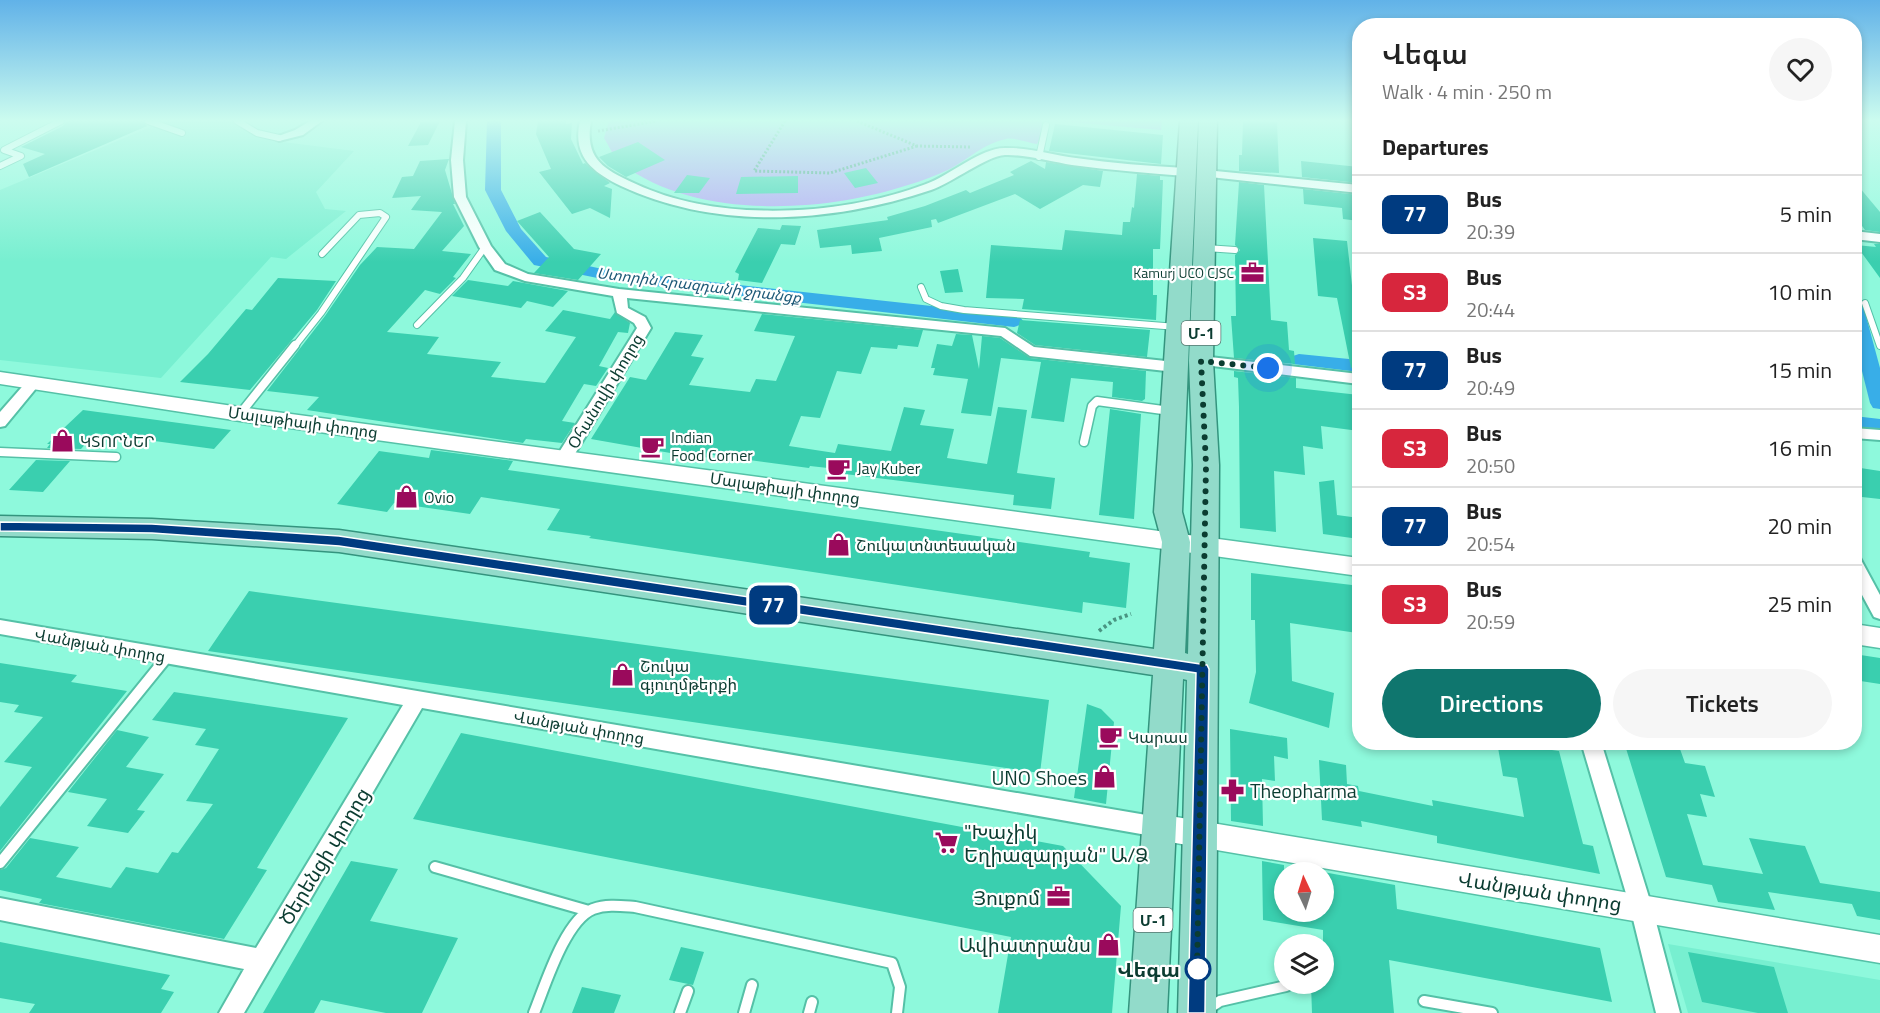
<!DOCTYPE html>
<meta charset="utf-8">
<style>
body{margin:0;font-family:"Titillium Web","Noto Sans Armenian",sans-serif;background:#f6f6f6;color:#222;height:100vh;display:flex;flex-direction:column;font-size:22px;white-space:nowrap}
*{box-sizing:border-box;margin:0}
p{font-size:20px;color:#767676}
.icon{flex:none;width:33px;height:33px;fill:none;stroke:currentColor;stroke-width:2;stroke-linecap:round;stroke-linejoin:round}
.map{position:relative;flex:1;overflow:hidden}
.panel{position:absolute;left:1352px;top:18px;width:510px;height:732px;display:flex;flex-direction:column;background:#fff;border-radius:24px;box-shadow:0 3px 9px #0003}
.panel>*{flex:none}
.badge{padding:0 12px;border-radius:9px;font-size:21px;line-height:39px}
.needle{width:39px;rotate:356deg}
.fabs{position:absolute;left:1274px;top:862px;display:grid;gap:12px}
.fabs a{display:grid;place-items:center;width:60px;height:60px;border-radius:50%;background:#fff;box-shadow:0 3px 9px #0003;font-size:30px}
.you{position:absolute;width:30px;height:30px;margin:-15px;border:4px solid #fff;border-radius:50%;background:#1a73e8;box-shadow:0 0 0 9px #1a73e833}
.map>.badge{position:absolute;translate:-50% -50%;box-shadow:0 0 0 3px #fff}
h2{padding:0 30px;font-size:22px;line-height:54px}
.round{display:grid;place-items:center;flex:none;width:63px;height:63px;border-radius:32px;background:#f6f6f6}
.headline{display:flex;align-items:center;justify-content:space-between;height:102px;padding:0 30px}
h1{font-size:28px;font-weight:600;line-height:45px}
.primary-button{display:flex;gap:12px;margin-top:auto;padding:12px 30px}
.primary-button a{flex:1;height:69px;border-radius:36px;background:#0f766e;color:#fff;font-size:24px;font-weight:600;line-height:69px;text-align:center}
.primary-button a+a{background:#f6f6f6;color:#222}
ul{padding:0;list-style:none}
li{display:flex;align-items:center;gap:18px;height:78px;padding:0 30px;border-top:2px solid #e0e0e0}
li div{flex:1}
li b{display:block;font-size:22px}
li em{font-style:normal}
li .badge{min-width:66px;font-weight:700;text-align:center}
.map>svg:first-child{display:block}
.built{fill:#77efd0}
.green{fill:#b6a1f6}
.lines{fill:none;stroke-linecap:round;stroke-linejoin:round}
.canal{fill:#38aee8;fill-rule:evenodd}
.building{fill:#3acfaf}
.service-far2-casing{stroke:#55c1a7;stroke-width:8}
.service-far1-casing{stroke:#55c1a7;stroke-width:11}
.service-casing{stroke:#55c1a7;stroke-width:14}
.minor-casing{stroke:#55c1a7;stroke-width:4}
.tertiary-casing{stroke:#55c1a7;stroke-width:3}
.primary-casing{stroke:#34947e;stroke-width:3}
.path-far1{stroke:#499582;stroke-width:3;stroke-dasharray:2 2;stroke-linecap:butt}
.path{stroke:#499582;stroke-width:4;stroke-dasharray:3 3;stroke-linecap:butt}
.service-far2{stroke:#fff;stroke-width:6}
.service-far1{stroke:#fff;stroke-width:8}
.service{stroke:#fff;stroke-width:10}
.minor{fill:#fff;fill-rule:evenodd}
.tertiary{fill:#fff;fill-rule:evenodd}
.primary{fill:#92dbca;fill-rule:evenodd}
.line{fill:#003b80;stroke:#fff;stroke-width:1.5}
.walk{stroke:#0b3c31;stroke-width:6;stroke-dasharray:0 10.8}
.stop-dot{fill:#fff;stroke:#003b80;stroke-width:3}
.labels{text-anchor:middle;dominant-baseline:central;stroke-width:4.5;stroke-linejoin:round;paint-order:stroke}
.far-poi-label{font-size:14px;fill:#0b3c31;stroke:#fff;text-anchor:end}
.far-water-label{font-size:15px;font-style:italic;fill:#1d5977;stroke:#fff}
.shield{fill:#fff;stroke:#54766f;stroke-width:1.5}
.shield-label{font-size:15px;font-weight:bold;fill:#0b3c31}
.street-label{font-size:16px;fill:#0b3c31;stroke:#fff}
.poi-label{font-size:16px;fill:#0b3c31;stroke:#fff;text-anchor:start}
.near-poi-label{font-size:20px;fill:#0b3c31;stroke:#fff;text-anchor:end}
.near-street-label{font-size:20px;fill:#0b3c31;stroke:#fff}
.near-stop-label{font-size:20px;font-weight:bold;fill:#0b3c31;stroke:#fff;text-anchor:end}
</style>
<div class="map">
<svg width="1880" height="1013" viewBox="0 0 1880 1013">
<rect width="100%" height="100%" fill="#8ef9dc"/>
<path class="built" d="M 165,121 L 234,121 L 275,141 L 354,151 L 316,192 L 325,209 L 346,211 L 286,259 L 271,257 L 161,378 L 0,360 L 0,190 Z
M 1668,944 L 1880,980 L 1880,1013 L 1688,1013 Z"/>
<path class="green" d="M 609,121 L 1042,121 L 1042,134 L 1037,144 C 1028,143 1014,137 1006,139 C 985,143 968,159 950,169 C 937,175 922,181 908,185 C 823,213 696,220 622,164 C 614,158 609,146 604,138 Z
M 1059,121 L 1162,121 L 1161,130 Z"/>
<g class="lines">
<path class="canal" d="M 487,121 L 501,121 L 501,190 L 521,229 L 546,257 L 612,271 L 1014,315 L 1020,317 L 1023,321 L 1020,325 L 1014,327 L 612,281 L 534,265 L 506,231 L 485,190 Z
M 1854,300 L 1860,301 L 1863,305 L 1880,368 L 1880,409 L 1873,408 L 1870,403 L 1854,339 Z
M 1299,354 L 1359,360 L 1359,372 L 1293,364 L 1290,360 L 1293,356 Z
M 1854,416 L 1880,419 L 1880,433 L 1854,430 Z"/>
</g>
<path class="building" d="M 67,121 L 143,121 L 147,126 L 29,177 L 23,164 L 45,154 L 21,147 L 63,126 Z
M 440,121 L 428,145 L 408,146 L 421,122 Z
M 538,121 L 566,121 L 566,124 L 572,123 L 571,139 L 583,164 L 585,163 L 610,183 L 604,186 L 612,189 L 610,218 L 590,208 L 572,214 L 539,172 L 551,169 L 536,134 Z
M 1243,121 L 1277,122 L 1279,173 L 1239,171 L 1239,155 L 1242,155 Z
M 1055,124 L 1163,135 L 1161,164 L 1049,151 Z
M 638,142 L 665,160 L 626,177 L 608,166 L 599,157 Z
M 449,159 L 445,170 L 455,204 L 453,204 L 464,226 L 442,251 L 471,254 L 453,277 L 456,278 L 440,294 L 425,290 L 387,332 L 439,337 L 427,354 L 501,362 L 491,377 L 545,383 L 576,337 L 545,331 L 563,310 L 610,319 L 615,312 L 630,323 L 628,333 L 618,332 L 599,366 L 608,368 L 596,386 L 584,384 L 562,421 L 575,423 L 562,443 L 526,439 L 523,443 L 307,410 L 319,397 L 267,391 L 325,316 L 360,265 L 377,247 L 414,249 L 442,212 L 411,210 L 421,196 L 392,198 L 402,177 L 413,176 L 420,161 Z
M 1031,161 L 1045,169 L 1046,162 L 1103,171 L 1100,187 L 1083,185 L 1040,209 L 1015,194 L 938,223 L 936,219 L 931,220 L 932,227 L 879,238 L 882,251 L 852,254 L 851,245 L 820,248 L 817,230 L 888,220 L 887,217 L 925,206 L 966,190 L 970,193 L 1014,175 L 1010,172 Z
M 1301,161 L 1359,167 L 1359,183 L 1302,177 Z
M 866,168 L 878,183 L 855,188 L 844,173 Z
M 1137,174 L 1160,176 L 1160,180 L 1163,180 L 1160,249 L 1153,249 L 1153,295 L 1157,295 L 1156,320 L 1022,309 L 1024,299 L 986,298 L 991,245 L 1062,250 L 1065,230 L 1122,235 L 1123,222 L 1130,222 L 1132,207 L 1134,208 Z
M 687,175 L 710,178 L 699,193 L 674,193 Z
M 798,176 L 798,193 L 736,194 L 741,177 Z
M 1854,181 L 1880,212 L 1880,232 L 1865,230 L 1854,215 Z
M 1239,182 L 1264,185 L 1271,320 L 1287,322 L 1289,350 L 1294,351 L 1295,364 L 1234,358 L 1231,316 L 1236,316 L 1235,255 L 1240,250 L 1235,245 Z
M 1303,189 L 1359,195 L 1359,221 L 1343,219 L 1342,208 L 1304,204 Z
M 540,212 L 574,249 L 601,254 L 578,280 L 534,273 L 549,257 L 517,221 Z
M 782,225 L 801,226 L 795,245 L 781,244 L 762,283 L 738,280 L 739,274 L 735,272 L 758,228 L 780,230 Z
M 1313,238 L 1347,241 L 1356,321 L 1359,321 L 1359,367 L 1351,368 L 1337,298 L 1318,296 Z
M 1874,244 L 1880,244 L 1880,278 L 1856,245 L 1876,247 Z
M 958,269 L 963,292 L 945,293 L 940,271 Z
M 278,278 L 336,281 L 317,310 L 250,390 L 180,382 L 208,354 L 246,309 L 252,310 Z
M 468,280 L 508,286 L 513,281 L 568,291 L 553,307 L 527,301 L 521,308 L 452,296 Z
M 762,314 L 923,330 L 918,347 L 898,345 L 897,349 L 871,347 L 861,374 L 837,371 L 820,418 L 801,416 L 789,446 L 835,453 L 838,444 L 891,451 L 904,407 L 925,410 L 920,425 L 954,429 L 947,458 L 987,464 L 998,407 L 1027,410 L 1017,473 L 1055,478 L 1051,509 L 1013,505 L 1014,495 L 845,474 L 846,470 L 810,466 L 809,468 L 712,455 L 711,458 L 676,454 L 591,439 L 630,377 L 646,380 L 675,332 L 703,335 L 691,356 L 704,358 L 689,385 L 750,392 L 756,379 L 776,381 L 795,336 L 754,331 Z
M 1020,320 L 1150,330 L 1147,357 L 1035,345 L 1017,333 Z
M 956,334 L 972,335 L 979,369 L 982,336 L 1000,338 L 1030,358 L 1146,371 L 1145,399 L 1142,401 L 1112,397 L 1113,382 L 1071,378 L 1064,422 L 1031,418 L 1041,362 L 1001,358 L 991,416 L 961,413 L 968,379 L 933,375 L 935,368 L 931,368 L 937,344 L 952,346 Z
M 1234,371 L 1296,378 L 1296,388 L 1359,395 L 1359,431 L 1321,426 L 1323,449 L 1303,446 L 1305,475 L 1274,471 L 1276,532 L 1240,528 L 1239,407 L 1238,378 L 1234,377 Z
M 1110,409 L 1141,414 L 1134,519 L 1099,515 Z
M 83,410 L 231,430 L 214,449 L 95,433 L 81,449 L 47,448 L 50,444 L 47,444 Z
M 431,450 L 513,461 L 508,470 L 1090,552 L 1089,557 L 1130,563 L 1126,608 L 1083,602 L 1082,613 L 589,538 L 591,536 L 547,530 L 560,509 L 481,497 L 470,514 L 394,503 L 387,512 L 337,504 L 379,451 L 429,458 Z
M 36,460 L 70,461 L 43,492 L 9,490 Z
M 1854,467 L 1880,471 L 1880,499 L 1862,497 L 1854,481 Z
M 1334,480 L 1337,515 L 1359,518 L 1359,539 L 1323,534 L 1319,482 Z
M 1251,573 L 1352,585 L 1353,588 L 1359,589 L 1359,618 L 1355,618 L 1357,633 L 1290,623 L 1292,681 L 1334,693 L 1329,728 L 1249,703 L 1256,672 L 1255,620 L 1251,620 Z
M 249,591 L 1049,700 L 1040,773 L 208,651 Z
M 1854,654 L 1880,658 L 1880,684 L 1854,680 Z
M 0,663 L 77,675 L 71,682 L 127,691 L 0,851 L 0,807 L 32,767 L 4,762 L 43,717 L 14,712 L 19,705 L 0,702 Z
M 174,692 L 348,718 L 257,868 L 267,870 L 224,939 L 39,903 L 42,899 L 0,890 L 0,870 L 6,868 L 30,838 L 79,847 L 56,877 L 111,888 L 126,867 L 158,873 L 172,852 L 178,853 L 213,804 L 186,801 L 219,749 L 195,745 L 206,729 L 152,720 Z
M 1087,704 L 1101,709 L 1114,722 L 1106,804 L 1074,798 Z
M 1230,729 L 1287,738 L 1288,759 L 1274,756 L 1275,781 L 1262,779 L 1263,826 L 1231,821 Z
M 117,730 L 149,737 L 126,767 L 164,774 L 137,810 L 145,811 L 128,833 L 87,826 L 107,799 L 68,792 Z
M 461,733 L 1063,846 L 1121,906 L 1112,1013 L 998,1013 L 1011,937 L 413,819 Z
M 1497,742 L 1559,751 L 1583,844 L 1593,846 L 1600,874 L 1437,843 L 1437,836 L 1361,821 L 1362,827 L 1322,820 L 1319,760 L 1346,765 L 1347,784 L 1358,786 L 1359,791 L 1433,806 L 1432,800 L 1524,817 L 1517,778 L 1503,776 Z
M 1624,742 L 1680,749 L 1685,763 L 1705,766 L 1715,797 L 1700,794 L 1707,817 L 1687,814 L 1703,865 L 1763,874 L 1749,838 L 1805,846 L 1820,883 L 1880,892 L 1880,920 L 1857,916 L 1852,904 L 1768,892 L 1775,910 L 1718,902 L 1712,885 L 1666,877 Z
M 351,861 L 398,869 L 370,921 L 458,938 L 422,1013 L 386,1013 L 321,1000 L 314,1013 L 263,1013 Z
M 1262,861 L 1284,865 L 1284,912 L 1323,912 L 1323,872 L 1395,885 L 1397,909 L 1600,948 L 1612,1002 L 1389,960 L 1394,1013 L 1312,1013 L 1311,984 L 1323,984 L 1323,930 L 1263,920 Z
M 0,942 L 170,975 L 161,989 L 174,992 L 161,1013 L 29,1013 L 35,1004 L 0,998 Z
M 681,947 L 704,952 L 693,985 L 669,980 Z
M 1688,952 L 1774,967 L 1788,1013 L 1758,1013 L 1702,1002 Z
M 582,987 L 621,995 L 614,1013 L 572,1013 Z"/>
<g class="lines">
<defs>
<path id="service-far2" d="M 148,121 L 182,133
M 237,121 L 257,133 L 279,138
M 1039,157 L 1046,125
M 0,166 L 21,156 L 4,150 L 61,121
M 1206,248 L 1235,250
M 921,287 L 926,299 L 941,306 L 964,310 L 1177,327
M 1865,303 L 1880,346
M 417,325 L 463,278 L 485,247
M 294,347 L 321,313 L 386,217 L 380,213 L 359,215 L 322,254"/>
<path id="service-far1" d="M 240,414 L 295,345
M 1084,442 L 1092,406 L 1097,401 L 1170,411
M 0,452 L 116,457"/>
<path id="service" d="M 0,863 L 167,657
M 435,867 L 589,911
M 1424,1001 L 1492,1013
M 534,1013 C 545,986 565,920 593,909 C 607,904 621,906 635,907 L 892,963 L 900,987 L 897,1013
M 680,1013 L 688,991
M 744,1013 L 752,985
M 809,1013 L 812,1002
M 1202,1013 L 1220,1001 L 1286,986 L 1286,984"/>
<path id="minor" d="M 310,121 L 322,121 L 303,135 L 279,141 L 273,138 L 295,130 Z
M 455,121 L 466,121 L 463,160 L 466,197 L 491,246 L 505,264 L 528,274 L 619,289 L 1005,328 L 1034,347 L 1175,362 L 1182,367 L 1175,372 L 1030,356 L 1001,336 L 627,298 L 628,308 L 645,317 L 651,328 L 570,462 L 558,462 L 556,458 L 558,454 L 637,328 L 634,323 L 617,313 L 613,296 L 525,281 L 495,270 L 479,247 L 454,197 L 451,160 Z
M 580,121 L 591,121 C 584,160 605,170 636,184 C 719,223 841,216 926,184 C 949,176 981,148 1004,148 C 1027,147 1053,155 1076,158 C 1112,163 1148,166 1185,168 L 1191,172 L 1185,176 C 1147,173 1110,170 1072,165 C 1053,162 1022,154 1005,155 C 986,156 952,183 931,190 C 833,223 717,231 621,186 C 592,172 572,156 580,121 Z
M 1205,170 L 1359,185 L 1359,193 L 1201,176 L 1199,174 Z
M 1854,231 L 1880,234 L 1880,242 L 1854,239 Z
M 1201,356 L 1359,374 L 1359,384 L 1196,364 L 1194,361 Z
M 33,378 L 38,380 L 40,383 L 38,386 L 5,426 L 0,427 L 0,412 L 28,380 Z
M 1854,428 L 1880,430 L 1880,440 L 1854,438 Z
M 1854,556 L 1860,558 L 1880,595 L 1880,619 L 1874,617 L 1854,580 Z
M 0,620 L 1158,817 L 1165,820 L 1169,827 L 1165,834 L 1158,837 L 422,708 L 244,1013 L 219,1013 L 244,969 L 0,920 L 0,898 L 256,948 L 403,705 L 0,634 Z
M 1581,742 L 1601,742 L 1652,907 L 1680,1013 L 1656,1013 L 1630,907 Z"/>
<path id="tertiary" d="M 0,372 L 240,407 L 1359,558 L 1359,576 L 240,421 L 0,384 Z
M 1854,624 L 1880,628 L 1880,648 L 1854,644 Z
M 1158,814 L 1880,935 L 1880,963 L 1158,840 L 1149,836 L 1145,827 L 1149,818 Z"/>
<path id="primary" d="M 1180,121 L 1198,121 L 1182,512 L 1190,542 L 1185,653 L 1188,654 L 1193,465 L 1189,361 L 1199,121 L 1217,121 L 1213,361 L 1219,465 L 1216,1013 L 1178,1013 L 1187,680 L 1183,679 L 1167,1013 L 1129,1013 L 1153,675 L 339,552 L 152,539 L 0,536 L 0,516 L 152,519 L 339,530 L 1154,649 L 1162,542 L 1154,512 Z"/>
</defs>
<use href="#service-far2" class="service-far2-casing"/>
<use href="#service-far1" class="service-far1-casing"/>
<use href="#service" class="service-casing"/>
<use href="#minor" class="minor-casing"/>
<use href="#tertiary" class="tertiary-casing"/>
<use href="#primary" class="primary-casing"/>
<path class="path-far1" d="M 785,121 L 754,171 L 830,173 L 917,146
M 857,121 L 917,146 L 971,147
M 598,131 L 657,121"/>
<path class="path" d="M 1099,631 L 1114,620 L 1131,614"/>
<use href="#service-far2" class="service-far2"/>
<use href="#service-far1" class="service-far1"/>
<use href="#service" class="service"/>
<use href="#minor" class="minor"/>
<use href="#tertiary" class="tertiary"/>
<use href="#primary" class="primary"/>
</g>
<linearGradient id="sky" x2="0" y2="1"><stop stop-color="#61b2e8"/><stop offset="0.46" stop-color="#ccfcef"/><stop offset="1" stop-color="#ccfcef" stop-opacity="0"/></linearGradient>
<rect width="1880" height="262" fill="url(#sky)"/>
<path class="line" d="M 0,522 L 152,524 L 339,536 L 1207,665 L 1209,669 L 1205,1013 L 1188,1013 L 1196,673 L 339,546 L 152,533 L 0,531 Z"/>
<g class="lines">
<path class="walk" d="M 1198,969 L 1197,973 L 1206,465 L 1201,361 L 1268,368"/>
</g>
<defs>
<symbol id="office-bare" viewBox="-9 -9 18 18"><path d="M-6-3h4V-5.5h4V-3h4V5H-6ZM-1-4.5V-3h2v-1.5ZM-6 0V1H6V0Z" fill="#9a0a5c" stroke="#fff" stroke-width="2.5" paint-order="stroke"/></symbol>
<symbol id="shop-bare" viewBox="-9 -9 18 18"><path d="M-5-2.5h2.3a2.7 3.5 0 0 1 5.4 0H5L5.5 6h-11ZM-1.5-2.5h3a1.5 2.3 0 0 0-3 0Z" fill="#9a0a5c" stroke="#fff" stroke-width="2.5" paint-order="stroke"/></symbol>
<symbol id="cafe-bare" viewBox="-9 -9 18 18"><path d="M-5.5-4.5H6V0H3Q3 3.5 0 3.5H-2.5Q-5.5 3.5-5.5 0ZM3-3.2v2h1.7v-2ZM-6 4.5H4V6H-6Z" fill="#9a0a5c" stroke="#fff" stroke-width="2.5" paint-order="stroke"/></symbol>
<symbol id="pharmacy-bare" viewBox="-9 -9 18 18"><path d="M-2-6h4v4h4v4h-4v4h-4v-4h-4v-4h4Z" fill="#9a0a5c" stroke="#fff" stroke-width="2.5" paint-order="stroke"/></symbol>
<symbol id="supermarket-bare" viewBox="-9 -9 18 18"><path d="M-6-5.5h2.5l.6 2H6L4.5 2H-2.5L-4.4-4H-6ZM-1.5 3.2a1.3 1.3 0 1 0 .1 0ZM3 3.2a1.3 1.3 0 1 0 .1 0Z" fill="#9a0a5c" stroke="#fff" stroke-width="2.5" paint-order="stroke"/></symbol>
</defs>
<g fill-rule="evenodd">
<use href="#office-bare" x="1236" y="256" width="33" height="33"/>
<use href="#shop-bare" x="46" y="424" width="33" height="33"/>
<use href="#cafe-bare" x="636" y="430" width="33" height="33"/>
<use href="#cafe-bare" x="822" y="452" width="33" height="33"/>
<use href="#shop-bare" x="390" y="480" width="33" height="33"/>
<use href="#shop-bare" x="822" y="528" width="33" height="33"/>
<use href="#shop-bare" x="606" y="658" width="33" height="33"/>
<use href="#cafe-bare" x="1094" y="720" width="33" height="33"/>
<use href="#shop-bare" x="1088" y="760" width="33" height="33"/>
<use href="#pharmacy-bare" x="1216" y="774" width="33" height="33"/>
<use href="#supermarket-bare" x="930" y="826" width="33" height="33"/>
<use href="#office-bare" x="1042" y="880" width="33" height="33"/>
<use href="#shop-bare" x="1092" y="928" width="33" height="33"/>
</g>
<circle class="stop-dot" cx="1198" cy="969" r="12"/>
<g class="labels">
<g class="far-poi-label">
<text x="1234" y="272">Kamurj UCO CJSC</text>
</g>
<g class="far-water-label">
<text transform="translate(699 285) rotate(7)">Ստորին Հրազդանի ջրանցք</text>
</g>
<g class="shield">
<rect x="1181.5" y="321" width="39" height="24" rx="4.5"/>
<rect x="1133.5" y="908" width="39" height="24" rx="4.5"/>
</g>
<g class="shield-label">
<text x="1201" y="333">Մ-1</text>
<text x="1153" y="920">Մ-1</text>
</g>
<g class="street-label">
<text transform="translate(605 391) rotate(-59)">Օհանովի փողոց</text>
<text transform="translate(303 422) rotate(8)">Մալաթիայի փողոց</text>
<text transform="translate(785 488) rotate(8)">Մալաթիայի փողոց</text>
<text transform="translate(100 645) rotate(10)">Վանթյան փողոց</text>
<text transform="translate(579 727) rotate(10)">Վանթյան փողոց</text>
</g>
<g class="poi-label">
<text x="671" y="437">Indian<tspan x="671" dy="18">Food Corner</tspan></text>
<text x="80" y="441">ԿՏՈՐՆԵՐ</text>
<text x="857" y="468">Jay Kuber</text>
<text x="424" y="497">Ovio</text>
<text x="856" y="545">Շուկա տնտեսական</text>
<text x="640" y="666">Շուկա<tspan x="640" dy="18">գյուղմթերքի</tspan></text>
<text x="1128" y="737">Կարաս</text>
</g>
<g class="near-poi-label">
<text x="1087" y="777">UNO Shoes</text>
<text x="1250" y="790" text-anchor="start">Theopharma</text>
<text x="964" y="831" text-anchor="start">"Խաչիկ<tspan x="964" dy="23">Եղիազարյան" Ա/Ձ</tspan></text>
<text x="1040" y="897">Յուքոմ</text>
<text x="1091" y="944">Ավիատրանս</text>
</g>
<g class="near-street-label">
<text transform="translate(324 856) rotate(-59)">Ծերենցի փողոց</text>
<text transform="translate(1540 891) rotate(9)">Վանթյան փողոց</text>
</g>
<g class="near-stop-label">
<text x="1180" y="969">Վեգա</text>
</g>
</g>
</svg>
<div class="fabs">
<a><svg class="needle" viewBox="-14 -14 28 28"><path d="M0-13l5 13h-10z" fill="#e53935"/><path d="M0 13l5-13h-10z" fill="#767676"/></svg></a>
<a><svg class="icon" aria-label="layers" viewBox="0 0 24 24"><path d="M12 4l9 5-9 5-9-5zM3 14l9 5 9-5"/></svg></a>
</div>
<div class="you" style="left:1268px;top:368px"></div>
<b class="badge" style="left:773px;top:605px;background:#003b80;color:#fff">77</b>
<section class="panel">
<div class="headline"><div><h1>Վեգա</h1><p>Walk · 4 min · 250 m</p></div><a class="round"><svg class="icon" aria-label="heart" viewBox="0 0 24 24"><path d="M12 20l-8-8c-3-5 5-10 8-4 3-6 11-1 8 4z"/></svg></a></div>
<h2>Departures</h2>
<ul>
<li><span class="badge" style="background:#003b80;color:#fff">77</span><div><b>Bus</b><p>20:39</p></div><em>5 min</em></li>
<li><span class="badge" style="background:#d7263d;color:#fff">Տ3</span><div><b>Bus</b><p>20:44</p></div><em>10 min</em></li>
<li><span class="badge" style="background:#003b80;color:#fff">77</span><div><b>Bus</b><p>20:49</p></div><em>15 min</em></li>
<li><span class="badge" style="background:#d7263d;color:#fff">Տ3</span><div><b>Bus</b><p>20:50</p></div><em>16 min</em></li>
<li><span class="badge" style="background:#003b80;color:#fff">77</span><div><b>Bus</b><p>20:54</p></div><em>20 min</em></li>
<li><span class="badge" style="background:#d7263d;color:#fff">Տ3</span><div><b>Bus</b><p>20:59</p></div><em>25 min</em></li>
</ul>
<div class="primary-button"><a>Directions</a><a>Tickets</a></div>
</section>
</div>
